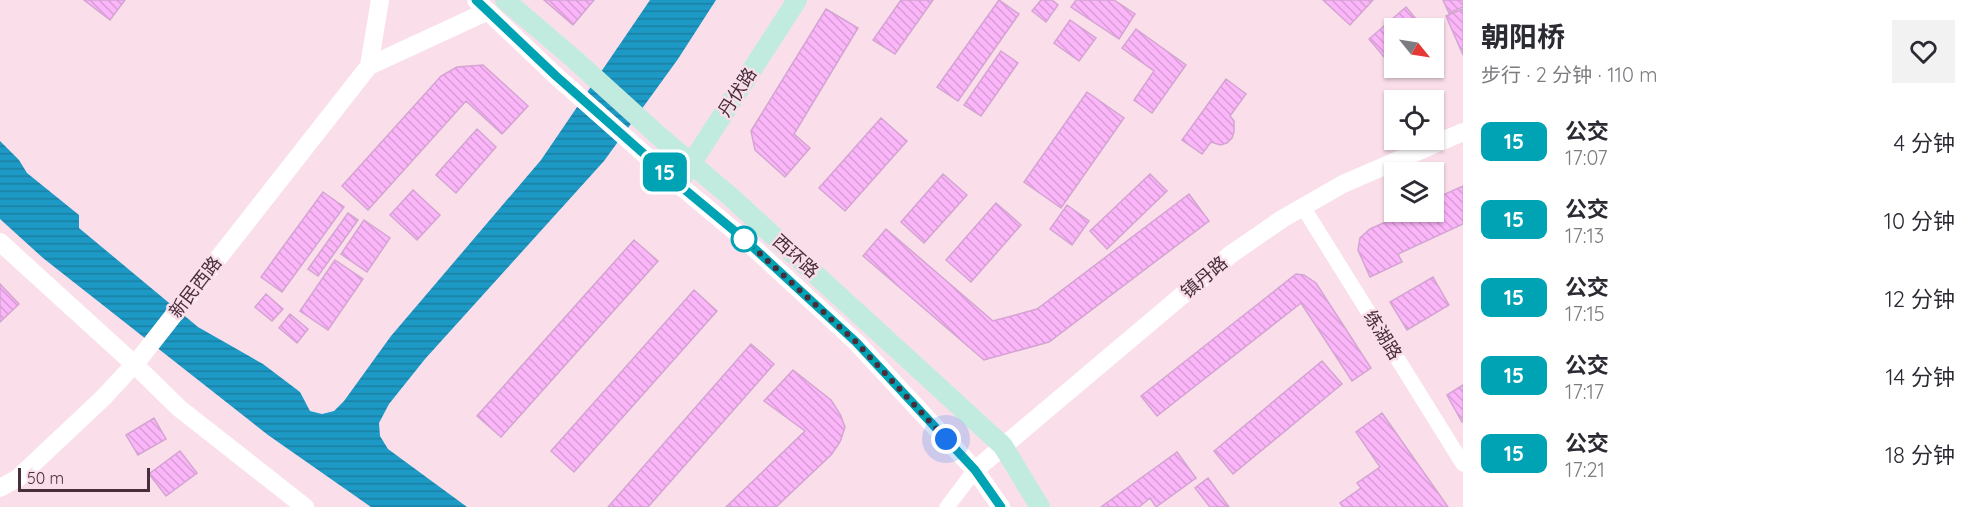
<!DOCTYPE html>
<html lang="zh">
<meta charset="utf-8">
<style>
body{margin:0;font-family:Quicksand,"Noto Sans SC",sans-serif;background:#f2f2f3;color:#2b2b33;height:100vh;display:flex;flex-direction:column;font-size:22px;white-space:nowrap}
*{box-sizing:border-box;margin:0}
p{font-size:20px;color:#7c7c81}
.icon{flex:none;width:33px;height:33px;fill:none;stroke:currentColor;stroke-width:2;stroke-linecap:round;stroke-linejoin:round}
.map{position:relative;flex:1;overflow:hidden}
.drawer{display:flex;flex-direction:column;background:#fff;width:510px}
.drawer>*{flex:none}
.badge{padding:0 12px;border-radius:9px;font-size:21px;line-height:39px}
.needle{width:39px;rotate:120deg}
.fabs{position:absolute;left:1384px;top:18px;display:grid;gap:12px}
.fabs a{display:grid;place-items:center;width:60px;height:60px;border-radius:0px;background:#fff;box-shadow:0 2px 4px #0004;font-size:30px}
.scale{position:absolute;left:18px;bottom:15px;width:132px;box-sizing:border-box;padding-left:6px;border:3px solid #472e3a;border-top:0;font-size:16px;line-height:21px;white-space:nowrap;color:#472e3a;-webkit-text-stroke:4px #fadfeb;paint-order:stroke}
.you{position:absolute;width:30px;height:30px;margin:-15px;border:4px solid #fff;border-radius:50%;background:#1a73e8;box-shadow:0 0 0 9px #1a73e833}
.map>.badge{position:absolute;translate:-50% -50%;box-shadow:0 0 0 3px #fff}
.round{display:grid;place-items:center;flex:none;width:63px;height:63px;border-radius:0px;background:#f2f2f3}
.summary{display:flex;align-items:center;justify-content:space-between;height:102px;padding:0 18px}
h1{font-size:28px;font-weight:700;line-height:45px}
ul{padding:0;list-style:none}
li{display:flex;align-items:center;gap:18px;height:78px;padding:0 18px}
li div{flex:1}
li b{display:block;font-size:22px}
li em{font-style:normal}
li .badge{min-width:66px;font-weight:700;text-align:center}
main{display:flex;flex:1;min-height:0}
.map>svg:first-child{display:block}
.water{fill:url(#water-rules)}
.building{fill:url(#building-back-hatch);stroke:#d4a4d2;stroke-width:1.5}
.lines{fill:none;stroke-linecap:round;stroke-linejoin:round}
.minor{stroke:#fff;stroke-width:15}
.tertiary{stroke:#fff;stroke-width:18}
.secondary{stroke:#c1ebde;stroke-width:20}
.line-casing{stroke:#fff;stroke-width:14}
.line{stroke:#00a3b4;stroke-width:9}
.walk{stroke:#472e3a;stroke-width:6;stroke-dasharray:0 10.8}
.stop-dot{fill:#fff;stroke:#00a3b4;stroke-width:3}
.labels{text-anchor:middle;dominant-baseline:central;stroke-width:5;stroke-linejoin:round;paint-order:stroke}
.street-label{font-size:18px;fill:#472e3a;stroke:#fadfeb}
</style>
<main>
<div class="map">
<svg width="1463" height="507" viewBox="0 0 1463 507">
<defs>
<pattern id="water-rules" width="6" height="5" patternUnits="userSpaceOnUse" patternTransform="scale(1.5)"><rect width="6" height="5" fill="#1c9ac5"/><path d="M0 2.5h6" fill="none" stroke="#1b7ea1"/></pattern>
<pattern id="building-back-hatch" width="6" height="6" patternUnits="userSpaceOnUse" patternTransform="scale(1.5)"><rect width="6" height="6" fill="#fbb5f9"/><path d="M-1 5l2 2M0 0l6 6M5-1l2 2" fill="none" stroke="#d89cd6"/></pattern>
</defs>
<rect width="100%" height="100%" fill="#fadfeb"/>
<path class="water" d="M 650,0 L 716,0 L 678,59 L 604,161 L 425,359 L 389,404 L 379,423 L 380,436 L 388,449 L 467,507 L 371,507 L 268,435 L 43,258 L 0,219 L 0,141 L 19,160 L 27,173 L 79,215 L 79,228 L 198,327 L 263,364 L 300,392 L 310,411 L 322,414 L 334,411 L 344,401 L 391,336 L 541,160 Z"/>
<path class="building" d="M 84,0 L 125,0 L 110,20 Z
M 544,0 L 594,0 L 573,25 Z
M 901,0 L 933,0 L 895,54 L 873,40 Z
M 999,0 L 1019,14 L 958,101 L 937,87 Z
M 1041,0 L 1052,0 L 1058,5 L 1046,22 L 1032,11 Z
M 1076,0 L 1114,0 L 1135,14 L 1119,39 L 1071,7 Z
M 1323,0 L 1373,0 L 1350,25 Z
M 1443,0 L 1463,0 L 1463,7 L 1449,13 Z
M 1406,7 L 1422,26 L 1419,28 L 1395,28 L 1395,50 L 1385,58 L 1369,39 Z
M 826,9 L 858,28 L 794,134 L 810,148 L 785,177 L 755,150 L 751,131 Z
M 1463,9 L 1463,55 L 1446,16 Z
M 1070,20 L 1096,38 L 1079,61 L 1054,43 Z
M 1136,29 L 1186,65 L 1152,113 L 1134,100 L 1154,71 L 1122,48 Z
M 1001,51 L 1018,63 L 981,116 L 964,105 Z
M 483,65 L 528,106 L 502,134 L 466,101 L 368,210 L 342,186 L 441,76 L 457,67 Z
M 1226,79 L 1246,94 L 1230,116 L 1234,121 L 1234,132 L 1232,138 L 1227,143 L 1220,145 L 1211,142 L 1202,154 L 1182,140 Z
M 1087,92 L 1124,118 L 1061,208 L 1024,182 Z
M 881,118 L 907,141 L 845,211 L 819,188 Z
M 477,129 L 496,147 L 456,193 L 436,175 Z
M 943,174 L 967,195 L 924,243 L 901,222 Z
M 1150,174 L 1167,191 L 1107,249 L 1090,231 Z
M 1463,186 L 1463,224 L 1398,254 L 1402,262 L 1370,277 L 1358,250 L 1360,238 L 1370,229 L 1408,212 L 1434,212 L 1434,199 Z
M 413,190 L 440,215 L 417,240 L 390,215 Z
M 323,192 L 344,207 L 282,292 L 261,277 Z
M 1189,194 L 1209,221 L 1049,342 L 984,360 L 863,256 L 886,229 L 993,321 L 1037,309 Z
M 996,203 L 1021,225 L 971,282 L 946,260 Z
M 1067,205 L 1089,221 L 1072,245 L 1050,229 Z
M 348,213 L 358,220 L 318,276 L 308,269 Z
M 364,220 L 390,238 L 367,272 L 341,254 Z
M 634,240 L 658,261 L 501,437 L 477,416 Z
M 335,260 L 363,279 L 328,330 L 300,311 Z
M 1296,274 L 1304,275 L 1316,283 L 1371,368 L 1352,381 L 1301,303 L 1157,416 L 1141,396 Z
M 1433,277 L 1449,305 L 1407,330 L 1390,302 Z
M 0,284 L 19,304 L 0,322 Z
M 694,290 L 717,311 L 574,472 L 551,451 Z
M 266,294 L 283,309 L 272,321 L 255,307 Z
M 290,314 L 308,329 L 297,343 L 279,328 Z
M 751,344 L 774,364 L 648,507 L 608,507 Z
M 1322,361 L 1342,384 L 1233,474 L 1214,451 Z
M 793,370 L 831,400 L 840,414 L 845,427 L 840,442 L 831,455 L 776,507 L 726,507 L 805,431 L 764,401 Z
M 1463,385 L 1463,421 L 1462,422 L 1447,395 Z
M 1382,413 L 1448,507 L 1343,507 L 1340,503 L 1361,488 L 1357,483 L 1380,467 L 1356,432 Z
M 154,418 L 166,439 L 138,455 L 126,435 Z
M 180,451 L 197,473 L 166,496 L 149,474 Z
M 1177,452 L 1196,478 L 1156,507 L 1150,498 L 1139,507 L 1101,507 Z
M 1208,478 L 1229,507 L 1210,507 L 1195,488 Z"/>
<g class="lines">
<path class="minor" d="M 1303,207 L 1463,464
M 947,507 L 975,470"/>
<path class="tertiary" d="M 476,0 L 556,76 L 678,184 L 743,238 L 856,342 L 975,470 L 1001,507
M 369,66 L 380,0
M 0,242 L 134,364 L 179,408 L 305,507
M 975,470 L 1230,255 L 1282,219 L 1343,184 L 1463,132
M 0,488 L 18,478 L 104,397 L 140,358 L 369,66 L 488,11"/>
<path class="secondary" d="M 505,0 L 574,59 L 660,137 L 732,198 L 1003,446 L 1040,507
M 678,184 L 797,0"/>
</g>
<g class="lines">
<defs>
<path id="line" d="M 476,0 L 556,76 L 678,184 L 743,238 L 856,342 L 975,470 L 1001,507"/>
</defs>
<use href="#line" class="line-casing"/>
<use href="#line" class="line"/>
<path class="walk" d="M 744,239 L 856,342 L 946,439"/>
</g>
<circle class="stop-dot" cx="744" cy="239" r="12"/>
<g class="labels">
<g class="street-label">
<text transform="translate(737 92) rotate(-57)">丹伏路</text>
<text transform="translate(796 256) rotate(42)">西环路</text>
<text transform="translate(1204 277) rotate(-40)">镇丹路</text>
<text transform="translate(195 287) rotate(-52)">新民西路</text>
<text transform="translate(1383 335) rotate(58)">练湖路</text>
</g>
</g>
</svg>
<div class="fabs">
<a><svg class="needle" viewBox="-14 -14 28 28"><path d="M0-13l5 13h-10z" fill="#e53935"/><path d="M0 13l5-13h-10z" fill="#7c7c81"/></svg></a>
<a><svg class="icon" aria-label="locate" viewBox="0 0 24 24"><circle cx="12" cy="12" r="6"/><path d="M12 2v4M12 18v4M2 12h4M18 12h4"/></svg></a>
<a><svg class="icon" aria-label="layers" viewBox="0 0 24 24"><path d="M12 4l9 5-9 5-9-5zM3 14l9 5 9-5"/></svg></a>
</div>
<div class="scale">50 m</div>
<div class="you" style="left:946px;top:439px"></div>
<b class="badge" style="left:665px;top:172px;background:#00a3b4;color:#fff">15</b>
</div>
<section class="drawer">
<div class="summary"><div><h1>朝阳桥</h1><p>步行 · 2 分钟 · 110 m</p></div><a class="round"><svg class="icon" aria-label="heart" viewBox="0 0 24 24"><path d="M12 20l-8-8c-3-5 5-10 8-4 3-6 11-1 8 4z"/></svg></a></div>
<ul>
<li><span class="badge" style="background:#00a3b4;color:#fff">15</span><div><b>公交</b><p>17:07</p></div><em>4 分钟</em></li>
<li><span class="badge" style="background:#00a3b4;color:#fff">15</span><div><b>公交</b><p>17:13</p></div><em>10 分钟</em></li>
<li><span class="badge" style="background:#00a3b4;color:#fff">15</span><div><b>公交</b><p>17:15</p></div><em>12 分钟</em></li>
<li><span class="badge" style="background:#00a3b4;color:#fff">15</span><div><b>公交</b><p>17:17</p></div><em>14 分钟</em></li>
<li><span class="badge" style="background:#00a3b4;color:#fff">15</span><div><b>公交</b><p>17:21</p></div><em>18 分钟</em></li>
</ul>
</section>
</main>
